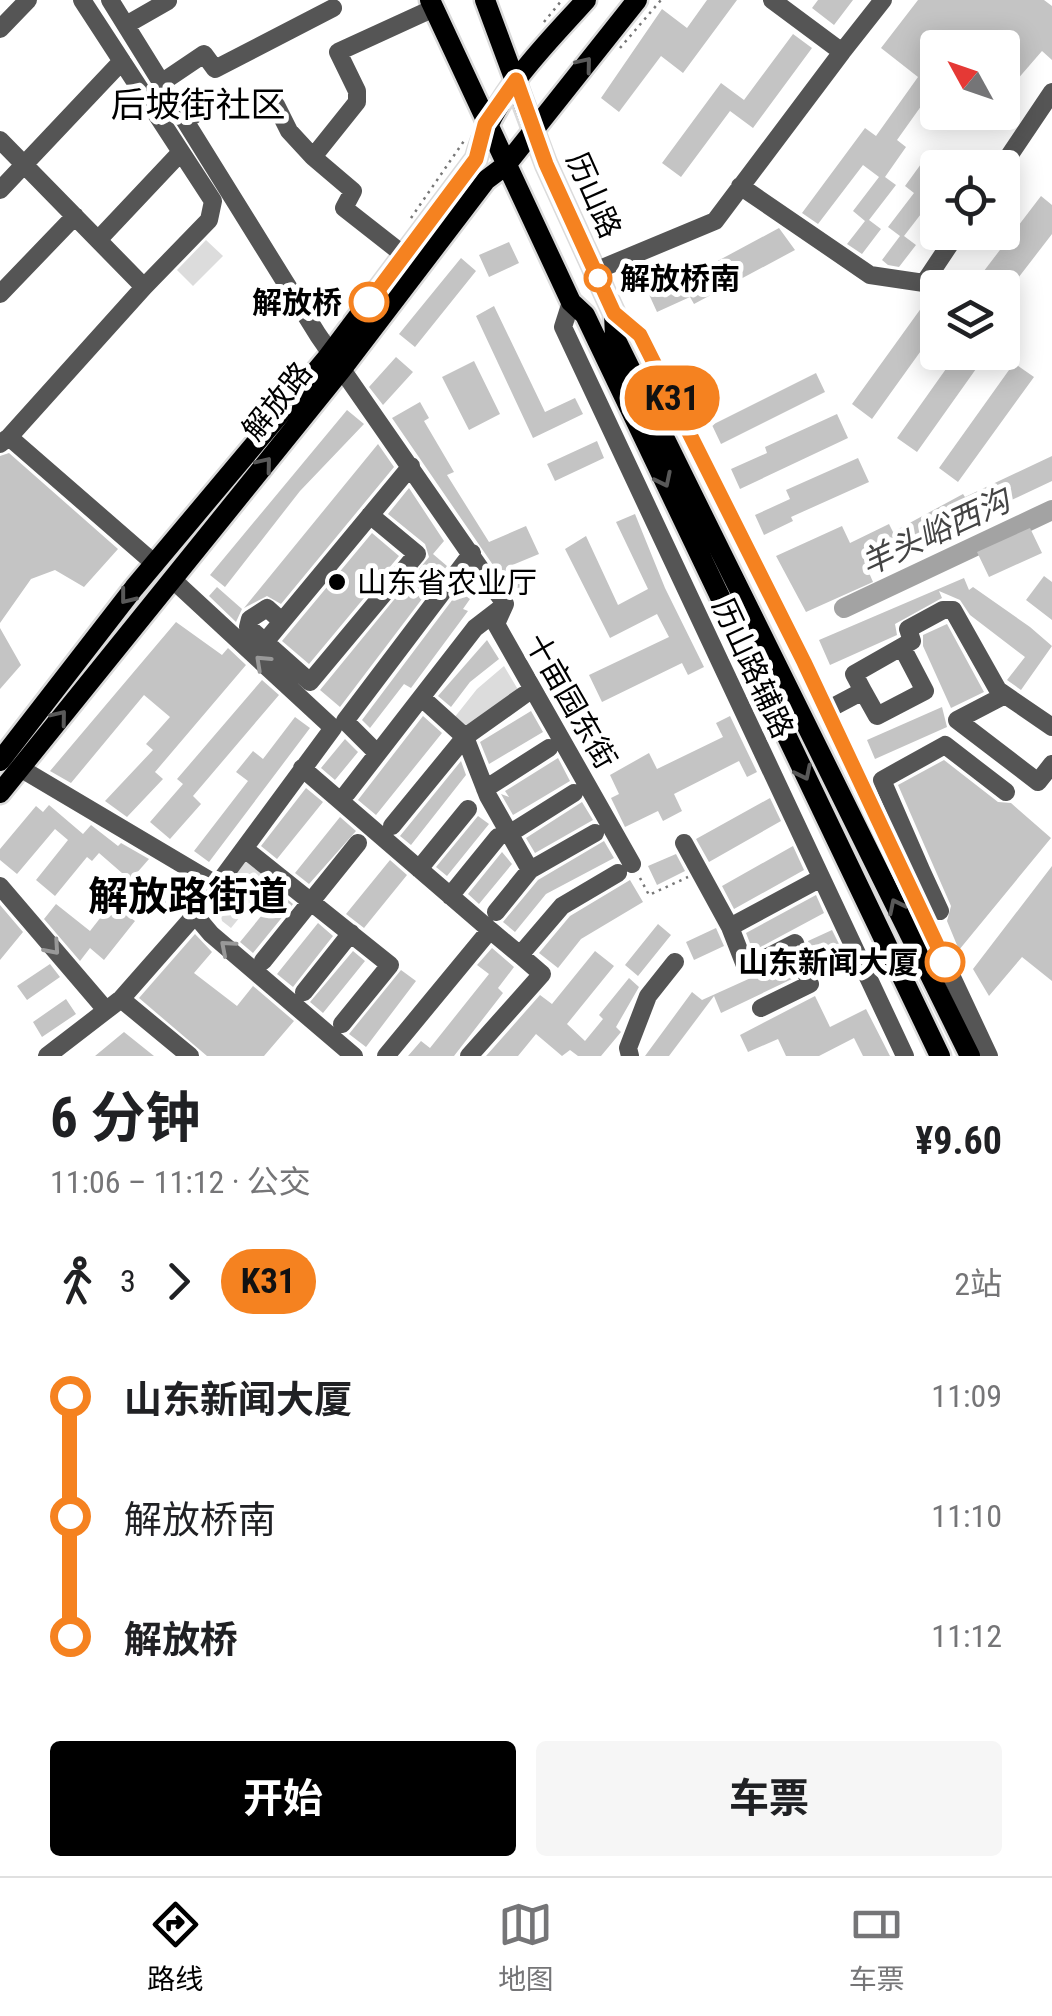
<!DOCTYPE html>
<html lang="zh">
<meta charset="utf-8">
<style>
body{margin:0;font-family:"Roboto Condensed","Noto Sans SC",sans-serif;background:#f6f6f6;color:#202124;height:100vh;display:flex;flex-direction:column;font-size:38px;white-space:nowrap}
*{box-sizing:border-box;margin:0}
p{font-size:32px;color:#757577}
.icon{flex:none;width:55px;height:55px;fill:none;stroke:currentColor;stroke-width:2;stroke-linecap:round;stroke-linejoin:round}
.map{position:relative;height:1056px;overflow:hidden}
.panel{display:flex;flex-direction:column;background:#fff;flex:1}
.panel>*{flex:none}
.badge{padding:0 20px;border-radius:32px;font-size:35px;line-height:65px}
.needle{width:65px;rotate:310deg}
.fabs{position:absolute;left:920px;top:30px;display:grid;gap:20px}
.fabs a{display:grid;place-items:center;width:100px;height:100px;border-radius:10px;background:#fff;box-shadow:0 5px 25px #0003;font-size:50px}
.map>.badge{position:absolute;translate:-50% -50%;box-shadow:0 0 0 5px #fff}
.legs{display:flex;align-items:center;gap:15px;height:110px;padding:0 50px;font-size:32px}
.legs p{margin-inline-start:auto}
.head{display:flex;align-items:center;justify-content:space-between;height:170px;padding:0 50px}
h1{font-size:55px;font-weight:700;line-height:75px}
.action{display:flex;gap:20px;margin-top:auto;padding:20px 50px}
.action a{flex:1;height:115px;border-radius:10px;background:#000;color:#fff;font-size:40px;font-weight:700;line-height:115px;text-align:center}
.action a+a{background:#f6f6f6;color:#202124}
ul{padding:0 50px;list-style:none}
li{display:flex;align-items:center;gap:35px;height:120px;font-size:38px}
li i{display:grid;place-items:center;width:15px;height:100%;margin:0 12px;background:currentColor}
li i::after{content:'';width:25px;height:25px;margin:-12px;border:8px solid;border-radius:50%;background:#fff}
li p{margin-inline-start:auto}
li:first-child i{background:linear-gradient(#0000 50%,currentColor 0)}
li:last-child i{background:linear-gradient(currentColor 50%,#0000 0)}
.dock{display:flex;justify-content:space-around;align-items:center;height:140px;border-top:2px solid #e0e0e0;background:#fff;font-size:28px;color:#757577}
.dock a{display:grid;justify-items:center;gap:5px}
.dock .selected{color:#000}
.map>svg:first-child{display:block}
.green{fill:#dcdcdc}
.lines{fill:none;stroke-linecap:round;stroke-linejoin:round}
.river{stroke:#a3a3a3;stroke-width:20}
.building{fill:#c4c4c4}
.major-casing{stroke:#dbdbdb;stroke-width:25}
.path{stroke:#777;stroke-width:2.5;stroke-dasharray:2.5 5;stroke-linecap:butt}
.minor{stroke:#555;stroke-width:18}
.major{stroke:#000;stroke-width:20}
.oneway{stroke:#595959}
.oneway2{stroke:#999}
.line-1-casing{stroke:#fff;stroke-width:22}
.line-1{stroke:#f58220;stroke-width:15}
.stop-1-dot{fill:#fff;stroke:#f58220;stroke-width:5}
.poi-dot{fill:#000;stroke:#fff;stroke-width:4}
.labels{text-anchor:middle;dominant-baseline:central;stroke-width:10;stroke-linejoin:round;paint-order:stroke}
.street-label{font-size:30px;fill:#000;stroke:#fff}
.stop-label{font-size:30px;font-weight:bold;fill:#000;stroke:#fff;text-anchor:end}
.poi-label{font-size:30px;fill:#000;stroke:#fff;text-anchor:start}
.water-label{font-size:32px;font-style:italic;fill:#444;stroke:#fff}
.quarter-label{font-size:35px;fill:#000;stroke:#fff}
.district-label{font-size:40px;font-weight:bold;fill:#000;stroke:#fff}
</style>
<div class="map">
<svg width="1052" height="1056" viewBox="0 0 1052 1056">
<rect width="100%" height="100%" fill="#fff"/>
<path class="green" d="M 206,240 L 223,256 L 193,286 L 177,270 Z
M 504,666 L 520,693 L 467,730 L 454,718 L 477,689 Z
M 250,856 L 271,879 L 231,928 L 222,921 L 217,898 Z"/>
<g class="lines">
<path class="river" d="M 844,608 L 1052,510"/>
</g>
<path class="building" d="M 707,0 L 737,0 L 683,73 L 661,56 L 619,112 L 601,98 L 662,9 L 687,28 Z
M 818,0 L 853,0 L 834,25 L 812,8 Z
M 918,0 L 1044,0 L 1052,6 L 1052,60 L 1042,51 L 1016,81 L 1002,71 L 1002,48 L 938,48 L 938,91 L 934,88 L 897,140 L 906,147 L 885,177 L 896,185 L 869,220 L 881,229 L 862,254 L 847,244 L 865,221 L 853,211 L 879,177 L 863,165 L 818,224 L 802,213 L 865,128 L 876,136 L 918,77 L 881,48 Z
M 793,34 L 812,48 L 753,128 L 730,111 L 681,177 L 662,163 L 721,83 L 744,100 Z
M 929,153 L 941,162 L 920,192 L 931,201 L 904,236 L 916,245 L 899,267 L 888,265 L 882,260 L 900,236 L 888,227 L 914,193 L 905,186 Z
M 1041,196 L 1052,205 L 1052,234 L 1002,299 L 1002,288 L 971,288 Z
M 779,228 L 795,250 L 694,304 L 690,297 L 657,312 L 641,277 L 662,267 L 671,286 Z
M 509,242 L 519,263 L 489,277 L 479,255 Z
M 461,258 L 476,271 L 415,347 L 399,334 Z
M 927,300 L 938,307 L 938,327 L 872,419 L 852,404 Z
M 494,306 L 545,412 L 575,398 L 583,414 L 533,438 L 476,316 Z
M 958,352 L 988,352 L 917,452 L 897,438 Z
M 396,357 L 413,372 L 383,405 L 369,387 Z
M 474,361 L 500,414 L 469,430 L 442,377 Z
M 1014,363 L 1034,377 L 958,482 L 939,468 Z
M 816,373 L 825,392 L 721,444 L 712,425 Z
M 420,402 L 429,418 L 424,421 L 454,472 L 447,475 L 489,542 L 526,526 L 539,554 L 510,566 L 526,591 L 515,597 L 392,418 Z
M 347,410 L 364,424 L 300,491 L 225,587 L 210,575 Z
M 837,414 L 848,438 L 740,489 L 731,469 L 767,453 L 765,447 Z
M 597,441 L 604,458 L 555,481 L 547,464 Z
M 378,444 L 394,467 L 281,604 L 267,596 L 244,608 Z
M 9,453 L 118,549 L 84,587 L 55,570 L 31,579 L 0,623 L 0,456 Z
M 1052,456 L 1052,481 L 984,513 L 982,509 L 867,568 L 873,582 L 806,612 L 776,556 L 842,526 L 850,543 L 889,524 L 893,532 L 963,494 L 965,497 Z
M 858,458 L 869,482 L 791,517 L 793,521 L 764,535 L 755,515 L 790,499 L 786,490 Z
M 409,488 L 444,541 L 433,554 L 447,566 L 340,707 L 320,690 L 429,557 L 425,544 L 388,514 Z
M 635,514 L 665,588 L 704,667 L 688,675 L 682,663 L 602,702 L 589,675 L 669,637 L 657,614 L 610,638 L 565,549 L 586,536 L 618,605 L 648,589 L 616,522 Z
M 1030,528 L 1042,553 L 989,577 L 977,552 Z
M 372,533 L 399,556 L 309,664 L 282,641 Z
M 1044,576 L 1052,582 L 1052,620 L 1026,600 Z
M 964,578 L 969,590 L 973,587 L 1030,627 L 1052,646 L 1021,690 L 1007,680 L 1025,657 L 970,615 L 960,600 L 939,591 L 942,598 L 895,624 L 897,635 L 830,665 L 819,640 Z
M 217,587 L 242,609 L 236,622 L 209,596 Z
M 459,591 L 470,599 L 463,609 L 468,611 L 411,688 L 404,684 L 370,728 L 362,720 Z
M 176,622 L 222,655 L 228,648 L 246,665 L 155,772 L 163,779 L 127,817 L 105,801 L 153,750 L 146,744 L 170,717 L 144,695 L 71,783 L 50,771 Z
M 947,624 L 984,692 L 951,708 L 923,646 L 923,635 Z
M 0,628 L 21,665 L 0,689 Z
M 487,640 L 499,659 L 470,682 L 451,707 L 438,696 Z
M 262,680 L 279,695 L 193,796 L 201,804 L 170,839 L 150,822 L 183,784 L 177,779 Z
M 942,707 L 947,727 L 875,759 L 867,740 Z
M 531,711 L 543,732 L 489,764 L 480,742 Z
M 423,716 L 442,733 L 376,815 L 358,800 Z
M 730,716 L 757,772 L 747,777 L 739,761 L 674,794 L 682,811 L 663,821 L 658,811 L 625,827 L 611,798 L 619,794 L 610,775 L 649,753 L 657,769 L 723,737 L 716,723 Z
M 295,717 L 310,728 L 209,862 L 194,851 L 248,781 L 236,772 L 253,751 L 263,759 Z
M 345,739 L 358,752 L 335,780 L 321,768 Z
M 558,758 L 570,781 L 513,815 L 501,794 L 509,797 L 505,791 Z
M 944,760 L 998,802 L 1011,803 L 1051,838 L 959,950 L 947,921 L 951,906 L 898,785 Z
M 461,761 L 466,775 L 411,845 L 400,836 Z
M 306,788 L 323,802 L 277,859 L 261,846 Z
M 770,798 L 781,821 L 709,862 L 696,839 Z
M 582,802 L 593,820 L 535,853 L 526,838 Z
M 49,805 L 83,834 L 91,825 L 118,846 L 121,843 L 149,859 L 128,883 L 141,893 L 125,914 L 135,921 L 104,960 L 90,948 L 80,961 L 44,919 L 56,904 L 90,931 L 112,903 L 103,896 L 122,873 L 99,853 L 92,861 L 87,857 L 55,896 L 36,880 L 68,840 L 55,829 L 17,874 L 0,860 L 0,849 L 36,806 L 43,812 Z
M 478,816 L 489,824 L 447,876 L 436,867 Z
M 340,817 L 356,831 L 309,884 L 295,873 Z
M 604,841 L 614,858 L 546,894 L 515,932 L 503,922 L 538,880 Z
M 793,846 L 804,870 L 734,909 L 722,886 Z
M 502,852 L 512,864 L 479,904 L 468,894 Z
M 676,854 L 685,871 L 657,885 L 648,866 Z
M 390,860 L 407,875 L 364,928 L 346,914 Z
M 1052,866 L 1052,981 L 1022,957 L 989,996 L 973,969 Z
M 173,873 L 193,885 L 165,919 L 147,904 Z
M 630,880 L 643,902 L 581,939 L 558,968 L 539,953 L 570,916 Z
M 280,893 L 293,904 L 253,953 L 240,942 Z
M 816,895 L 824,913 L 753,951 L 746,933 Z
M 0,905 L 23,932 L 0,960 Z
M 318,923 L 333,936 L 293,987 L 277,974 Z
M 658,924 L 671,935 L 638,976 L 625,965 Z
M 716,928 L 724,946 L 694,960 L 686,942 Z
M 832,930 L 842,950 L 816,963 L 808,941 Z
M 195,934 L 212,952 L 194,973 L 237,1006 L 253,986 L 294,1021 L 264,1056 L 207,1056 L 139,998 Z
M 492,948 L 514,967 L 498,988 L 503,993 L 454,1056 L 408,1056 L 421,1041 L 430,1048 L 489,974 L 477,965 Z
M 353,951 L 365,961 L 323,1013 L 310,1002 Z
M 595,951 L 614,966 L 567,1024 L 585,1041 L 603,1019 L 599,1015 L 629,978 L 639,987 L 616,1027 L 621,1032 L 601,1056 L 578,1056 L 570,1050 L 562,1056 L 536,1034 L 518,1056 L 486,1056 L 540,995 L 552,1004 Z
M 788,961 L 794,978 L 721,1013 L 714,996 L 669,1056 L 645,1056 L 692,992 L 702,1000 Z
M 50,964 L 60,977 L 27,1000 L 17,986 Z
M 401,970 L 416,981 L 366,1047 L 349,1034 Z
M 815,996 L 830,1027 L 866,1009 L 890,1056 L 863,1056 L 854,1038 L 819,1056 L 786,1056 L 778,1039 L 748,1052 L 740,1035 Z
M 66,999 L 76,1014 L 42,1037 L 33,1022 Z
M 124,1032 L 154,1056 L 95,1056 Z"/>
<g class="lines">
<defs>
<path id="major" d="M 430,0 L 571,302 L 585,315 L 940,1056
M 485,0 L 546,164 L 614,313 L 615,338 L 970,1056
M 0,761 L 134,588 L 327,358 L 476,159 C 493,95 542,49 586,0
M 0,793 L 342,369 L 486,180 L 506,165 L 637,0"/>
</defs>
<use href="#major" class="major-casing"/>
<path class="path" d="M 544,22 L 562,0
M 620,48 L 661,0
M 411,218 L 466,138
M 640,878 L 649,895 L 688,877"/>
<path class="minor" d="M 82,0 L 213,201 L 209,220 L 144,287
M 110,0 L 318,335 L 505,604
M 126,25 L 168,1
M 0,29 L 28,0
M 842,52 L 883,0
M 161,83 L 204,54 L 215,69 L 333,8
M 276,105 L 289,131 L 313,157
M 185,121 L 213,102
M 0,140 L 144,287 L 9,437
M 1001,168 L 1052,92
M 740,186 L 870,275 L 924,283 L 958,232
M 0,190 L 122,61
M 98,240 L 181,152
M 404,255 L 344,208 L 353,191 L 313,157 L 357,102 L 357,91 L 338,52 L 434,8
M 595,271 L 715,221 L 842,52 L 772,0
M 0,294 L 75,216
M 571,302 L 563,327 L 905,1056
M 614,313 L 640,335 L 804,662 L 989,1056
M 0,444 L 9,437 L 155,564
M 370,515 L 417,554 L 310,682 L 265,642 L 411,466
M 505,604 L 496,624 L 632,864
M 265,642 L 248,627 L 250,619 L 267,608 L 277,617
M 863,691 L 877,716 L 925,691 L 903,649
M 1005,695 L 957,720 L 1038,782 L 1052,764
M 422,698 L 465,737 L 488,796 L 530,870
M 827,710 L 863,691 L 854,674 L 912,641 L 908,629 L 943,610 L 953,610 L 998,690 L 1052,727
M 377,753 L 345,721 L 472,553
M 20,768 L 219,886
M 302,768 L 490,930 L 386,1056
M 485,789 L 549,748
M 347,793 L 475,628 L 501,608
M 392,826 L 465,737 L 524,695
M 509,834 L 574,793
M 684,843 L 730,927 L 821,878
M 246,850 L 390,965 L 342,1024
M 419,869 L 468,809
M 922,872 L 940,911
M 906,880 L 922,872 L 882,780 L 945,745 L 1006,792
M 0,886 L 106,1010
M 450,896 L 498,837
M 496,912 L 530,870 L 595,833
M 195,915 L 211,934 L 354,1056
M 730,927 L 746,968 L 795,943 L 810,984 L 761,1008
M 490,930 L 520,955 L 562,906 L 618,873
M 263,961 L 358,843
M 304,992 L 351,933
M 121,999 L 190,1056
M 47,1056 L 121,999 L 195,915 L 333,728 L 172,579
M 469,1056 L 542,974 L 520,955
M 630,1056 L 628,1048 L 648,996 L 675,962"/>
<use href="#major" class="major"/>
</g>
<defs><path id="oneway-chevron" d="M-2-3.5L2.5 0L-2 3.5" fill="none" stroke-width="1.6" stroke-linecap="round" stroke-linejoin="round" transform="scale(2.5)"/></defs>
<g class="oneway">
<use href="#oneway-chevron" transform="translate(585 64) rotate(-51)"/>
<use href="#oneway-chevron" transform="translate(265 464) rotate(-51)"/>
<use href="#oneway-chevron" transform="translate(664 480) rotate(64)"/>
<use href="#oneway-chevron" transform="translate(127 597) rotate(128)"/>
<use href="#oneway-chevron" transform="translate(60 717) rotate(-51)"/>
<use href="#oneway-chevron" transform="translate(804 773) rotate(64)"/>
<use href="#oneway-chevron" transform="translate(896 906) rotate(-116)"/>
</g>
<g class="oneway2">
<use href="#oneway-chevron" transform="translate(262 662) rotate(-137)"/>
<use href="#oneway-chevron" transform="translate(227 947) rotate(-139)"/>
<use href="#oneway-chevron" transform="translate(53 948) rotate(49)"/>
</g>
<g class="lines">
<defs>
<path id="line-1" d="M 369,302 L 476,159 L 485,124 L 516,80 L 546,164 L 614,313 L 640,335 L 804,662 L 945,962"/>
</defs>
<use href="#line-1" class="line-1-casing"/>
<use href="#line-1" class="line-1"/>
</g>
<g class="stop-1-dot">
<circle cx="598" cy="278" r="12"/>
<circle cx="369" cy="302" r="18"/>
<circle cx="945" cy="962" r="18"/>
</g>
<circle class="poi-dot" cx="337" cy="582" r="10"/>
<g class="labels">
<g class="street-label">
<text transform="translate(594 195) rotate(66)">历山路</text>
<text transform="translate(277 401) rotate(-51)">解放路</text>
<text transform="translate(753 668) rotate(65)">历山路辅路</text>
<text transform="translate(571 701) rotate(60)">十亩园东街</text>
</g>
<g class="stop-label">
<text x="620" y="278" text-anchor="start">解放桥南</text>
<text x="342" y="302">解放桥</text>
<text x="918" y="962">山东新闻大厦</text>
</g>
<g class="poi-label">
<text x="357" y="582">山东省农业厅</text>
</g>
<g class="water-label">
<text transform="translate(935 532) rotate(-25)">羊头峪西沟</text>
</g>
<g class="quarter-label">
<text x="198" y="105">后坡街社区</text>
</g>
<g class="district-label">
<text x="188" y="896">解放路街道</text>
</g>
</g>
</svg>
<div class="fabs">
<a><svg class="needle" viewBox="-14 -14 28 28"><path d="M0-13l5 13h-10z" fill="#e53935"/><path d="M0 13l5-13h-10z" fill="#757577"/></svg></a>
<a><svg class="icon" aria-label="locate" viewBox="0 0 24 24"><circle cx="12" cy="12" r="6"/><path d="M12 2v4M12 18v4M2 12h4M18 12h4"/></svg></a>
<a><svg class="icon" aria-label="layers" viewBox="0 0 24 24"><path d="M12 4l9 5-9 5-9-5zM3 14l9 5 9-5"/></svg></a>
</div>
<b class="badge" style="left:672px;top:398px;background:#f58220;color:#111">K31</b>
</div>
<section class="panel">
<div class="head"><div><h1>6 分钟</h1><p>11:06 – 11:12 · 公交</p></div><b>¥9.60</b></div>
<div class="legs"><svg class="icon" aria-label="walk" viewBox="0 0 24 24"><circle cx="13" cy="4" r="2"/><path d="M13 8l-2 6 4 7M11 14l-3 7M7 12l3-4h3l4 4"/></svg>3<svg class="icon" aria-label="forward" viewBox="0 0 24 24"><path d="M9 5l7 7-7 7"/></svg><b class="badge" style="background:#f58220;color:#111">K31</b><p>2站</p></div>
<ul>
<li><i style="color:#f58220"></i><b>山东新闻大厦</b><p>11:09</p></li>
<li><i style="color:#f58220"></i><span>解放桥南</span><p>11:10</p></li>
<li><i style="color:#f58220"></i><b>解放桥</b><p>11:12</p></li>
</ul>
<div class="action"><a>开始</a><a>车票</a></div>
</section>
<nav class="dock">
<a class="selected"><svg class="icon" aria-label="directions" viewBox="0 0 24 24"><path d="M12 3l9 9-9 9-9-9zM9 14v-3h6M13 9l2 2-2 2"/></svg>路线</a>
<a><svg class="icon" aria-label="map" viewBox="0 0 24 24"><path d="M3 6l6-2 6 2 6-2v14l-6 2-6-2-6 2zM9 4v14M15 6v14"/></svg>地图</a>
<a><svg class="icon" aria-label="tickets" viewBox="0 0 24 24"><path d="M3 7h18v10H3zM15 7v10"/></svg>车票</a>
</nav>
